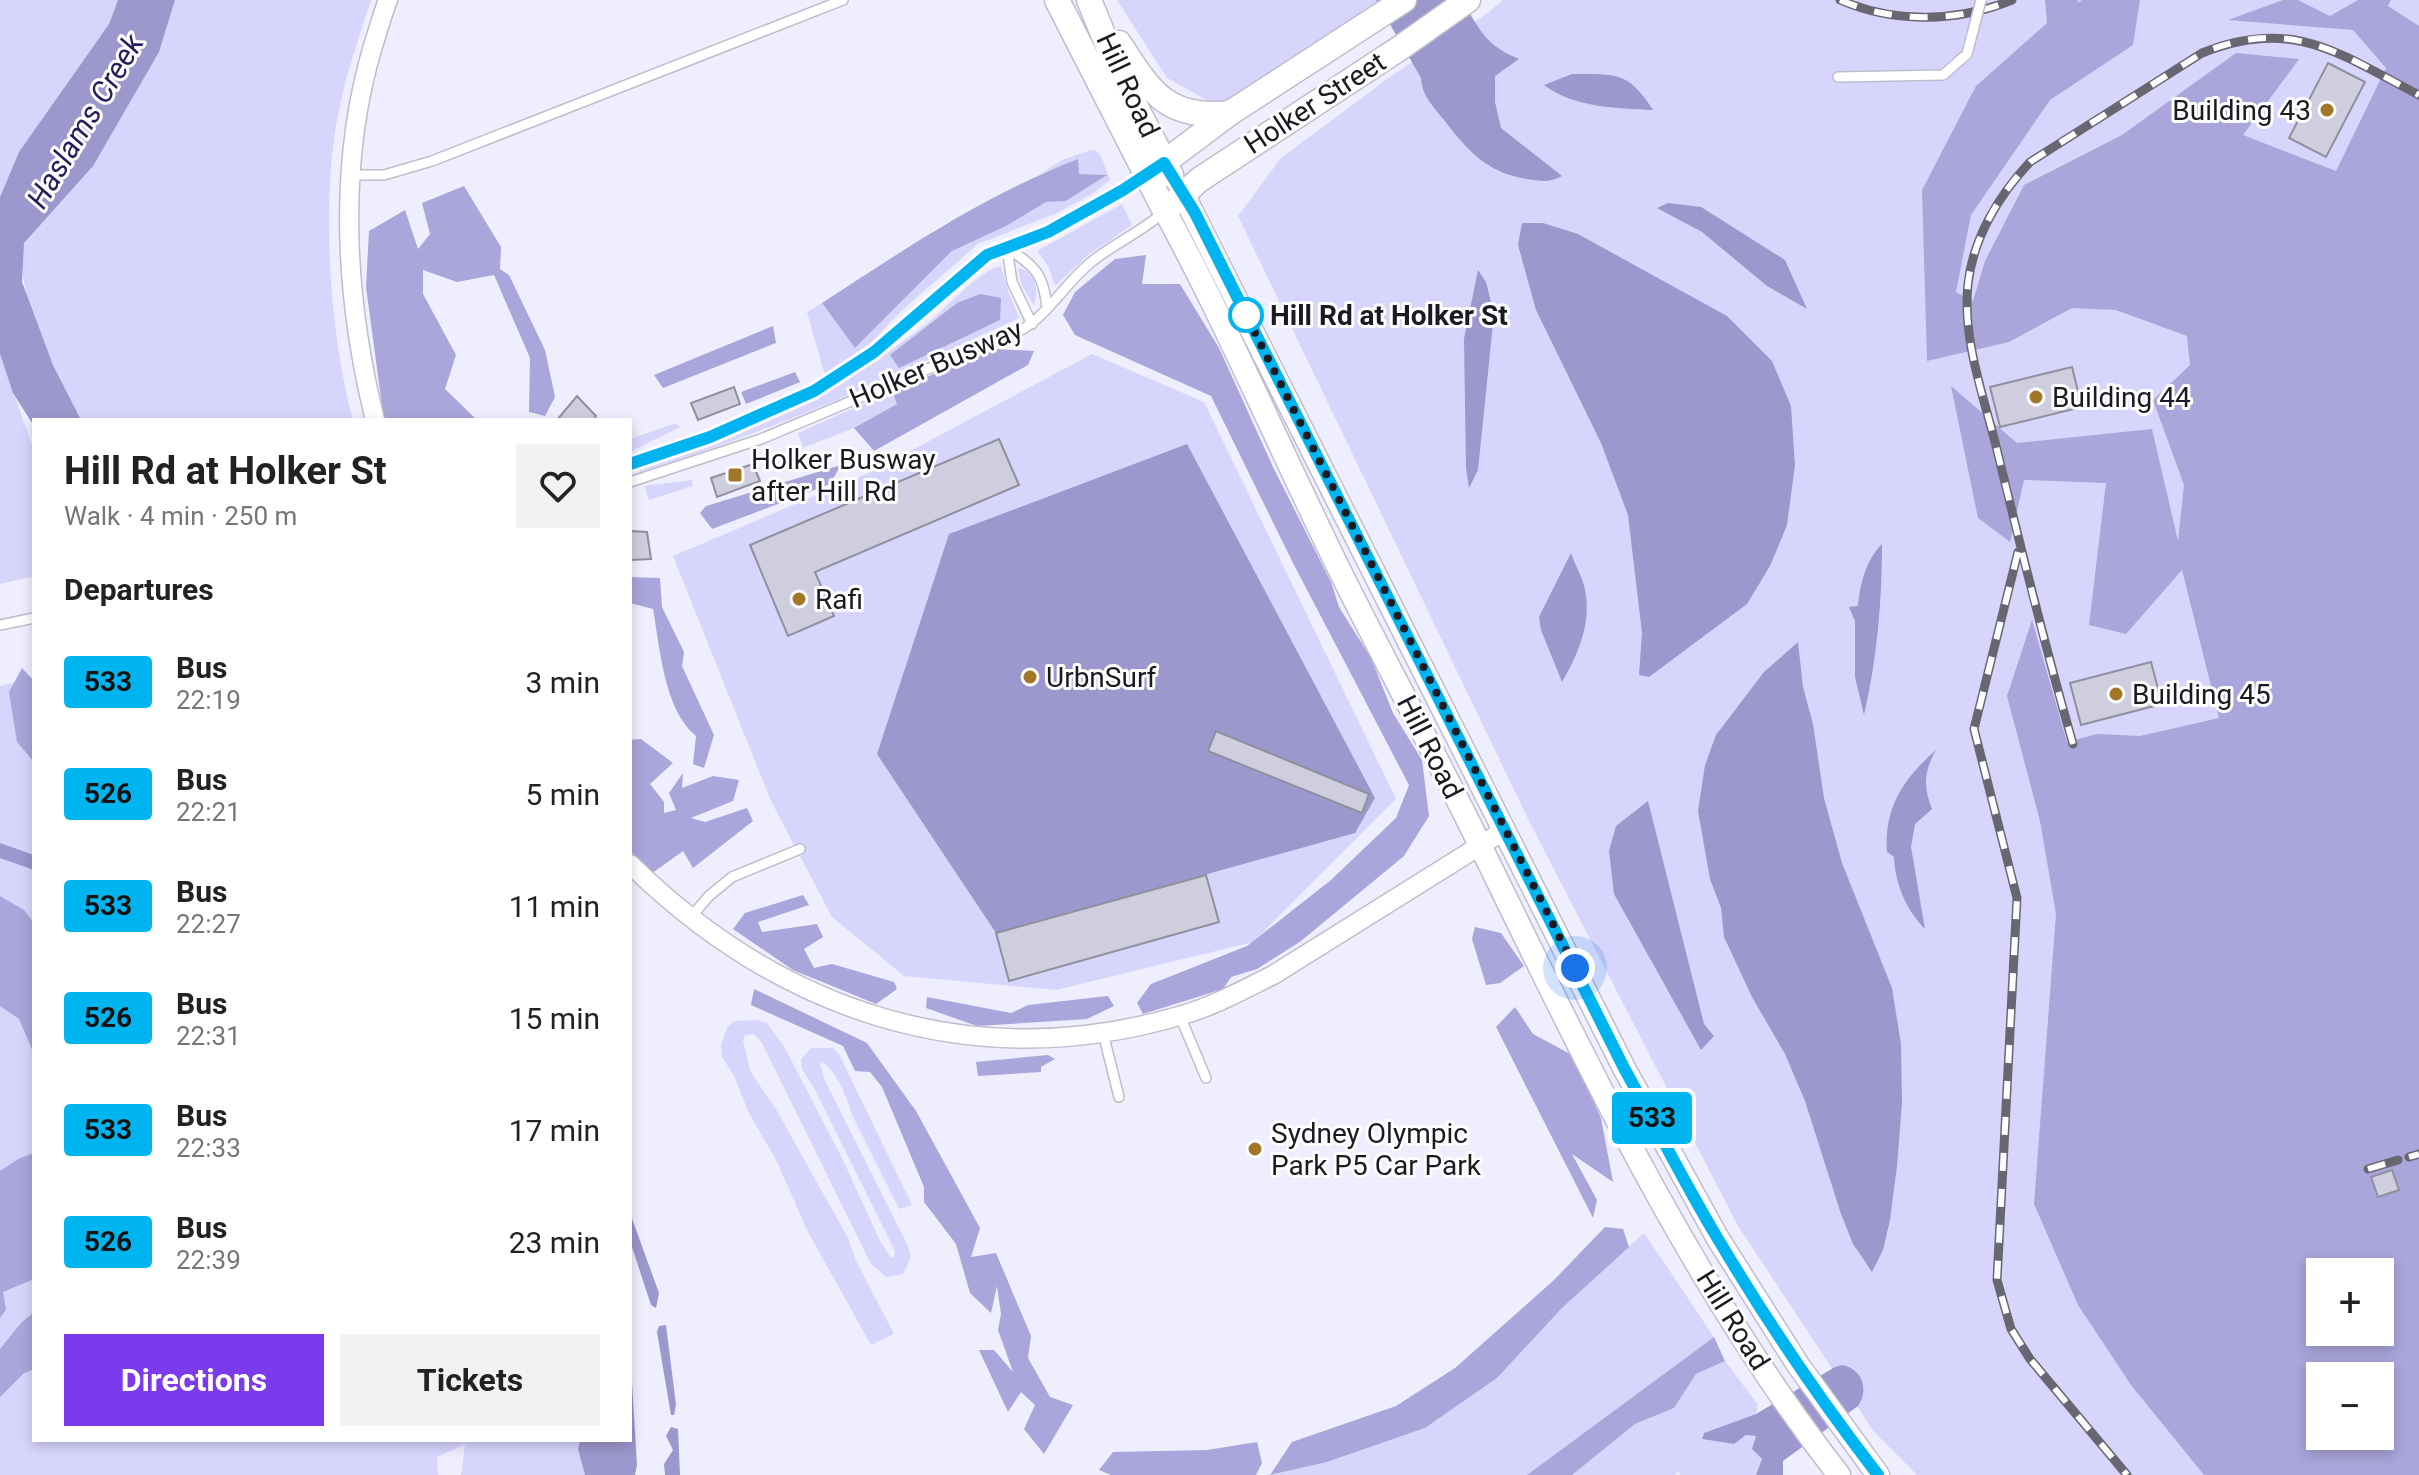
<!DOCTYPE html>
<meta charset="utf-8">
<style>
body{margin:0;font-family:Roboto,sans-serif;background:#f2f2f2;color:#222;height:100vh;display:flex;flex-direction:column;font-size:30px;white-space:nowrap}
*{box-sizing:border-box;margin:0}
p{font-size:26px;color:#767676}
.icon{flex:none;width:44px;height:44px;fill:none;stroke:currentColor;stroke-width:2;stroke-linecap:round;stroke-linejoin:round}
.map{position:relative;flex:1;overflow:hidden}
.side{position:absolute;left:32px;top:418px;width:600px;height:1024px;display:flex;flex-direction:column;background:#fff;border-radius:0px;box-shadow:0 4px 12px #0003}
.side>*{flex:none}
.badge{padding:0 16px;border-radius:6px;font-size:28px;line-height:52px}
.fabs{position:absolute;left:2306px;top:1258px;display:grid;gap:16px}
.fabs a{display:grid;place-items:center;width:88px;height:88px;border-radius:0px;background:#fff;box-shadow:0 4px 12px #0003;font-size:40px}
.you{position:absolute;width:40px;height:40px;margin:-20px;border:6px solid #fff;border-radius:50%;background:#1a73e8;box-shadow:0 0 0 12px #1a73e833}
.map>.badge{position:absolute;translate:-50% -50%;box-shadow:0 0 0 4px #fff}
h2{padding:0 32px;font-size:30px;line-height:72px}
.round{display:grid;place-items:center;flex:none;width:84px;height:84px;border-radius:0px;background:#f2f2f2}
.overview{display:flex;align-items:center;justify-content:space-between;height:136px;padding:0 32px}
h1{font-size:38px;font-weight:700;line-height:60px}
.button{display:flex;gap:16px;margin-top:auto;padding:16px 32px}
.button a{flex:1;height:92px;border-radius:0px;background:#7c3aed;color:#fff;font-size:32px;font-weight:700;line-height:92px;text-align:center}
.button a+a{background:#f2f2f2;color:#222}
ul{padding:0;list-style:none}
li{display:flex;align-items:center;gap:24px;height:112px;padding:0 32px}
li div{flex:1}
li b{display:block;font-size:30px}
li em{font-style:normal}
li .badge{min-width:88px;font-weight:700;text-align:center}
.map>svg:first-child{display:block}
.green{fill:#d8d5fd;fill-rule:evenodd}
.forest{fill:#aaa5da;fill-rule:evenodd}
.water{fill:#9c97cc}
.building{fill:#cfcede;stroke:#908f9e;stroke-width:2}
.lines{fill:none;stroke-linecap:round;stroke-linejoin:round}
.service-casing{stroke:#bebdcd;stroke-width:12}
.minor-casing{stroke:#bebdcd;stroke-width:21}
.tertiary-casing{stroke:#bebdcd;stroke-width:25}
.secondary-casing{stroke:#bebdcd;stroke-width:27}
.service{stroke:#fff;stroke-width:9}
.minor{stroke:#fff;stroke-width:18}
.tertiary{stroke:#fff;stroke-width:22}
.secondary{stroke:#fff;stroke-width:24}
.rail-casing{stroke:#686771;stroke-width:9}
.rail{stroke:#fdfdfd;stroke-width:6;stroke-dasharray:18;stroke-linecap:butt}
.service-bridge-casing{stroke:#bebdcd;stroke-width:12;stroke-linecap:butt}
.service-bridge{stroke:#fff;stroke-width:9}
.line-casing{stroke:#fff;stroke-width:18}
.line{stroke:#00b5ef;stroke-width:12}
.walk{stroke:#1b1a20;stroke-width:8;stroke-dasharray:0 14.4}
.poi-dot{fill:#a17627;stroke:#fdfdfd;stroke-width:3}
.stop-dot{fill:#fff;stroke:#00b5ef;stroke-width:4}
.labels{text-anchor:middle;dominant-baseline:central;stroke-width:6;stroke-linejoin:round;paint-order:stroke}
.street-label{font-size:28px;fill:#1b1a20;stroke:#fdfdfd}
.poi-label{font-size:28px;fill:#1b1a20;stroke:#fdfdfd;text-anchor:start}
.stop-label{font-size:28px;font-weight:bold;fill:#1b1a20;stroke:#fdfdfd;text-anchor:start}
.water-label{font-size:30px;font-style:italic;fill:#2a1b5a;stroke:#fdfdfd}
</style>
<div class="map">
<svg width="2419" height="1475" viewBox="0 0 2419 1475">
<rect width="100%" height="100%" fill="#efeeff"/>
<path class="green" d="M 0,0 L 118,0 L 109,24 L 19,152 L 0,197 Z
M 175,0 L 371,0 C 360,35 347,70 340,105 C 320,194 329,332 353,420 L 81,420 C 62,383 8,282 25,242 C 28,234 39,225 45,218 L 159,52 Z
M 1117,0 L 1385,0 L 1230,113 L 1167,78 Z
M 1503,0 L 2419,0 L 2419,1475 L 1917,1475 L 1874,1432 L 1738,1226 L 1529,821 L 1238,216 L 1281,158 L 1394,74 L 1485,15 ZM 2320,1272 L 2380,1272 L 2380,1332 L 2320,1332 ZM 2320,1376 L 2380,1376 L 2380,1436 L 2320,1436 Z
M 1091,150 L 1095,150 L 1101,156 L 1110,180 L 1092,194 L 1057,213 L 978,244 L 900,312 L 857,358 L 825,376 L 807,312 L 822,303 L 855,348 L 952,251 L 1006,226 L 1046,201 L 1067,201 L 1106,175 L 1079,174 L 1077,160 L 1038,175 L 1062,160 Z
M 1122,204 L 1132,225 L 1088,255 L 1056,285 L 1054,283 L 1048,266 L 1037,251 Z
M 1001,266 L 1008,291 L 1019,318 C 895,376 771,432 640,472 L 639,467 C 698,448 757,430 811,400 C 851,379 888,353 924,326 C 944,311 979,270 1001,266 Z
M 1018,268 C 1038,272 1038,290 1034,306 L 1021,284 Z
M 0,354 L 34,451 L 34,576 L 0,584 Z
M 1092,354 L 1204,402 L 1396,799 L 1253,942 L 1056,990 L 904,976 L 832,917 L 771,801 L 673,556 L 869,473 Z
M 892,391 L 897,404 L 854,428 L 803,448 L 798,433 Z
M 676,423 L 680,427 L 632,451 L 630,439 Z
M 692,480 L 693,486 L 649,500 L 644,486 Z
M 34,677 L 34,1440 L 580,1440 L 578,1449 L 585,1475 L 461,1475 L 465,1444 L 437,1457 L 438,1475 L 0,1475 L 0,686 Z
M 757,1020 L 767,1023 L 785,1048 L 844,1162 L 880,1241 L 891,1258 L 895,1255 L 893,1247 L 814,1088 L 802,1069 L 801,1059 L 811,1048 L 833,1048 L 839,1054 L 912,1205 L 899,1209 L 852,1115 C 847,1098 837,1071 822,1062 L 820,1065 L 825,1081 L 908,1246 L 911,1257 L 903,1274 L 886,1277 L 871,1264 L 762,1043 L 754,1034 L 745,1035 L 743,1040 L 750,1071 L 777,1111 L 848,1238 L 856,1261 L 894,1334 L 871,1345 L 808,1232 L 777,1162 L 748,1111 L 734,1076 L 722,1057 L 721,1044 L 728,1026 L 735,1021 Z
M 1644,1233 L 1714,1337 L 1527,1475 L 1270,1475 L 1327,1462 L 1425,1428 L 1497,1378 L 1562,1308 Z
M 1725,1361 L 1758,1405 L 1756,1414 L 1704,1433 L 1702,1439 L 1734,1444 L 1746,1435 L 1756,1436 L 1762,1459 L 1756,1475 L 1680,1475 L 1679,1471 L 1675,1475 L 1572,1475 L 1635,1424 L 1674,1408 L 1696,1374 Z"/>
<path class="forest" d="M 2045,0 L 2078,0 L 2077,3 L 2082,0 L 2140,0 L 2133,45 L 2050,100 L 1971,215 L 1956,292 L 1973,301 L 1985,261 L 2024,185 L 2122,135 L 2236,53 L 2299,59 L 2243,135 L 2336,171 L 2386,68 L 2353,30 L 2228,20 L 2283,0 L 2298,0 L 2330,16 L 2358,0 L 2391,0 L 2388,6 L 2419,26 L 2419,1475 L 2204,1475 L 2131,1385 L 2078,1305 L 2034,1204 L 2056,914 L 2040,821 L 2007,696 L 2032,620 L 2067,742 L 2097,734 L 2140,736 L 2219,718 L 2182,570 L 2126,634 L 2089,625 L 2106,483 L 2024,480 L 2010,542 L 1978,518 L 1951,386 L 2017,443 L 2152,429 L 2178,541 L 2184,485 L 2153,400 L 2190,365 L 2187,336 L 2116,310 L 2072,308 L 2009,342 L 1927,361 L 1922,190 L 1976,86 L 2047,23 ZM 2320,1272 L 2380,1272 L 2380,1332 L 2320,1332 ZM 2320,1376 L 2380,1376 L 2380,1436 L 2320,1436 Z
M 1078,159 L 1079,174 L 1107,175 L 1066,201 L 1046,202 L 1006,226 L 952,251 L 855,348 L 822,303 C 903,250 987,194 1078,159 Z
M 464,186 L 501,247 L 500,269 L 509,275 L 545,350 L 555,397 L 545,416 L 529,412 L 530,358 L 494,275 L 457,282 L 423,270 L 423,294 L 456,355 L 445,389 L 477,420 L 384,420 L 366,287 L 369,231 L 405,210 L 418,249 L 430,234 L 422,203 Z
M 1146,255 L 1142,284 L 1180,284 L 1219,348 L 1273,467 L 1331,582 L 1339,607 L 1371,658 L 1393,713 L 1422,760 L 1429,816 L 1404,856 L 1301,941 L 1257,969 L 1231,977 L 1223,989 L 1143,1014 L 1137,1003 L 1151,984 L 1247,946 L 1331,880 L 1396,818 L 1409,785 L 1293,563 L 1211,396 L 1075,335 L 1063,315 L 1075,292 L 1115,259 Z
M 980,294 L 1001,298 L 1000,320 L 899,368 L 890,355 L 957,303 Z
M 773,326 L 776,343 L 663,388 L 654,375 Z
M 995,349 L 1034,351 L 1028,365 L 874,451 L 854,428 L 897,404 L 892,391 Z
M 795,372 L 800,382 L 746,404 L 741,392 Z
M 841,465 L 830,484 L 712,529 L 700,513 L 706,506 Z
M 630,577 L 660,578 L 662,607 L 684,652 L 682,666 L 714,735 L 704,768 L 693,764 L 696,736 C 664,710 660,648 653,609 L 630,603 Z
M 22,668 L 34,681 L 34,762 L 17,742 L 9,692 Z
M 641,739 L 673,763 L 650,784 L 664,802 L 664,813 L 676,810 L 669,793 L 683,773 L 682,788 L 713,776 L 739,780 L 733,801 L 691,818 L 705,822 L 747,808 L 753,821 L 693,868 L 683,851 L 651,874 L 630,850 L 630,740 Z
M 803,895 L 809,905 L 758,922 L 762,932 L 817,924 L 823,937 L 804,949 L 814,968 L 832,964 L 894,982 L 897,989 L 876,1004 L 793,970 L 733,929 L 745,913 Z
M 0,896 L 24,910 L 34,923 L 34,1054 L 19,1019 L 0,1006 Z
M 1475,927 L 1501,933 L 1524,966 L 1500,983 L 1486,985 L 1472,939 Z
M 754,989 L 867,1043 L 916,1111 L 980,1228 L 971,1257 L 996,1253 L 1031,1336 L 1028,1358 L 1050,1397 L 1073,1405 L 1044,1454 L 1024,1429 L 1035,1405 L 1021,1392 L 1008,1412 L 979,1350 L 994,1350 L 1013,1372 L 998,1330 L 1001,1314 L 997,1286 L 991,1313 L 970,1293 L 956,1244 L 924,1202 L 924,1187 L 882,1087 L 870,1072 L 855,1071 L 843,1046 L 751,1005 Z
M 1108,996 L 1114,1006 L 1087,1019 L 977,1026 L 926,1008 L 927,997 L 1011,1013 L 1028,1005 Z
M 1515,1007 L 1533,1034 L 1572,1055 L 1601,1118 L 1613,1182 L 1572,1154 L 1597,1200 L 1593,1218 L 1496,1027 Z
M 1048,1055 L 1055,1059 L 1041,1067 L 1041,1072 L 978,1076 L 976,1062 Z
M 34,1153 L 34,1279 L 3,1292 L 6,1310 L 0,1318 L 0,1171 L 18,1159 Z
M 1605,1227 L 1623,1229 L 1629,1247 L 1562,1308 L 1497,1378 L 1425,1428 L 1327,1462 L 1270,1475 L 1292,1442 L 1396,1406 L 1455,1368 L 1554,1280 Z
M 34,1312 L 34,1369 L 24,1373 L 0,1397 L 0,1349 L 21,1323 Z
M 1714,1337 L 1725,1361 L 1696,1374 L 1674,1408 L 1635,1424 L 1572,1475 L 1527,1475 Z
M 1257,1442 L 1262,1463 L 1256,1475 L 1111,1475 L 1099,1470 L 1113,1452 L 1207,1450 Z"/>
<path class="water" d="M 118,0 L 175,0 L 159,52 L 93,166 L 24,243 L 22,282 L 53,365 L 81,420 L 34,420 L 34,426 L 13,393 L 0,354 L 0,197 L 19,152 L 109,24 Z
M 1376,0 L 1462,0 C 1480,30 1485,45 1519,59 L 1495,76 L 1495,102 L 1501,128 L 1562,176 C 1549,183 1541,181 1527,179 C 1487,173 1467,150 1444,120 C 1433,106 1422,96 1421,78 Z
M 1572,74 C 1616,74 1628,71 1653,110 C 1617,108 1574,108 1544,85 Z
M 1668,203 L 1701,207 L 1785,260 L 1807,309 L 1767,286 L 1702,232 L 1657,208 Z
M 1522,223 L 1543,223 L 1578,234 L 1727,316 L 1772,361 L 1791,406 L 1795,465 L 1787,525 L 1770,566 L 1747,604 L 1649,677 L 1639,675 L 1642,633 L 1628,515 L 1601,443 L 1536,310 L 1518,245 Z
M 1478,270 L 1486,282 L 1494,314 L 1478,470 L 1469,488 L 1466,468 L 1464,339 Z
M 1187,444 L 1375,798 L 1355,833 L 996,933 L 877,754 L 949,534 Z
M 1882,544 C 1882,602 1877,659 1864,715 L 1855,677 L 1855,621 L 1849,607 L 1858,606 C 1860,584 1866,560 1882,544 Z
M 1571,553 C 1575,565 1583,578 1585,590 C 1592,622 1578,655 1562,682 L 1541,630 L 1539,617 Z
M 1798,642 L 1803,687 L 1813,724 L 1824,798 L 1842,863 L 1892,988 L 1901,1044 L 1902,1103 L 1897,1166 L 1890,1220 L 1883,1250 L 1872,1272 L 1853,1244 L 1841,1214 L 1805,1101 L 1785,1054 L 1752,997 L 1724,937 L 1721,908 L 1710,879 L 1698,811 L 1705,765 L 1716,735 L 1764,672 Z
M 1936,750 C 1924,771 1923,787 1932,809 L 1915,824 L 1911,847 L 1925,929 C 1906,910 1895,883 1894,857 L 1887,852 C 1884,808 1903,779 1936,750 Z
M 1648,801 L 1704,1024 L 1714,1036 L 1701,1050 L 1614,894 L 1609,851 L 1616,826 Z
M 0,843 L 34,855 L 34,870 L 0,858 Z
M 630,1213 L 659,1293 L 656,1308 L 651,1305 L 630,1241 Z
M 666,1325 L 676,1405 L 674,1415 L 671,1415 L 657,1332 L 659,1326 Z
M 630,1349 L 637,1465 L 635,1475 L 585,1475 L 578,1449 L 580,1440 L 630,1440 Z
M 1842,1365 C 1863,1369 1869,1390 1858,1406 L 1783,1461 L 1783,1475 L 1756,1475 L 1762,1459 L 1752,1449 L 1756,1436 L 1746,1435 L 1734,1444 L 1702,1439 L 1704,1433 L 1756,1414 L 1835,1367 Z
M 671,1427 L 678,1429 L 680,1475 L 665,1475 L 664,1464 L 673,1450 L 666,1436 Z"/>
<path class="building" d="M 2328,63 L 2365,82 L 2326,157 L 2289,138 Z
M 2072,367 L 2082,407 L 2000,427 L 1990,387 Z
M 734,387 L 740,404 L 698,420 L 691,403 Z
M 577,396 L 596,416 L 593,420 L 557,420 Z
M 999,439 L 1019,485 L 815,572 L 834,616 L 788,636 L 750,545 Z
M 753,464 L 760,481 L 717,497 L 711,478 Z
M 630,531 L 647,532 L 651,559 L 630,560 Z
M 2151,662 L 2162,704 L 2081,725 L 2070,683 Z
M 1216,731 L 1369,794 L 1362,813 L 1208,751 Z
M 1206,875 L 1219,922 L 1009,981 L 996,933 Z
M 2392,1170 L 2399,1190 L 2378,1197 L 2371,1177 Z"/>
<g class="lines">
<defs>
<path id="service" d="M 1838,77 L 1943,75 L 1967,54
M 351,175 L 384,175 L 432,161 L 843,0
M 1007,248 L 1012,282 L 1032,324
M 1007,248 C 1035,266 1044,274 1047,309
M 630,464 L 710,437 L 814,391 L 856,366 L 892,338 L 987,255 L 1048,232 L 1145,176
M 630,482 L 761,439 L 1023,329 C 1049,313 1065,284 1089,264 C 1112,244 1142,232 1165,211
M 0,625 L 34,618
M 690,918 L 709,896 L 732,877 L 800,849
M 1180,1016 L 1206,1078
M 1103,1033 L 1119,1097"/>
<path id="minor" d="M 375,420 C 345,299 337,166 373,46 C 378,31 382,15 388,0
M 630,864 C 781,1012 972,1076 1179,1016 C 1212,1007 1243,990 1273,975 L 1505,830"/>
<path id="tertiary" d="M 1183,194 L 1624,1068 L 1717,1237 L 1798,1365 L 1878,1475
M 1165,211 C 1228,327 1280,449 1338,567 C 1384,660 1434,751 1479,843 C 1585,1059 1690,1284 1839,1475"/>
<path id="secondary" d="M 1057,0 L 1165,211 L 1199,180 L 1400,48 L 1468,0
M 1089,0 L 1121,78 L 1171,175
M 1119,43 C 1150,91 1166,120 1230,113
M 1146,176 L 1230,113 L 1404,0"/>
</defs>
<use href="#service" class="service-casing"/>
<use href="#minor" class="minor-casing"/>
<use href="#tertiary" class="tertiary-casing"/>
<use href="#secondary" class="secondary-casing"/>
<use href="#service" class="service"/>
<use href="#minor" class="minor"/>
<use href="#tertiary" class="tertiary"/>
<use href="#secondary" class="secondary"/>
<defs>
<path id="rail" d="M 1840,0 C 1895,24 1958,22 2012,0
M 2018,552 L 1974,729 L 2017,898 L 1997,1280 L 2011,1329 L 2030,1359 L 2127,1475
M 2073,744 C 2045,647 2021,549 1997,450 C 1984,397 1962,339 1968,284 C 1973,238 1999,195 2030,162 L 2202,53 C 2292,16 2340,54 2419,95
M 2409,1157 L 2419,1154
M 2368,1169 L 2398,1160"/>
</defs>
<use href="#rail" class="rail-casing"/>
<use href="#rail" class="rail"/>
<defs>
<path id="service-bridge" d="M 1967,54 L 1981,0"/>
</defs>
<use href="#service-bridge" class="service-bridge-casing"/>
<use href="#service-bridge" class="service-bridge"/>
</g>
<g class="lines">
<defs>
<path id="line" d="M 630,464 L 710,437 L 814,391 L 874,352 L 987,255 L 1048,232 L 1123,190 L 1164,163 L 1195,213 L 1624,1068 C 1655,1124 1684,1183 1718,1239 C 1766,1320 1820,1400 1878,1475"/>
</defs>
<use href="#line" class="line-casing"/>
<use href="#line" class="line"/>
<path class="walk" d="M 1246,315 L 1244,311 L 1575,968"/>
</g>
<g class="poi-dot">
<circle cx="2327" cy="110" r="8"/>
<circle cx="2036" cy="397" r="8"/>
<rect x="727" y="467" width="16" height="16" rx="4"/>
<circle cx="799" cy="599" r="8"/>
<circle cx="1030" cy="677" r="8"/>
<circle cx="2116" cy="694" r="8"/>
<circle cx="1255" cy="1149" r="8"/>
</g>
<circle class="stop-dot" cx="1246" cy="315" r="16"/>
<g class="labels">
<g class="street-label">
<text transform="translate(1128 85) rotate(65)">Hill Road</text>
<text transform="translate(1315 103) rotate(-33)">Holker Street</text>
<text transform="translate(936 364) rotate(-23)">Holker Busway</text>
<text transform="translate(1430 747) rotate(63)">Hill Road</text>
<text transform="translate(1733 1320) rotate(58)">Hill Road</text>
</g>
<g class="poi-label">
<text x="2311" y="110" text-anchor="end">Building 43</text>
<text x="2052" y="397">Building 44</text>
<text x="751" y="459">Holker Busway<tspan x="751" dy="32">after Hill Rd</tspan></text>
<text x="815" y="599">Rafi</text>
<text x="1046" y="677">UrbnSurf</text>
<text x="2132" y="694">Building 45</text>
<text x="1271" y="1133">Sydney Olympic<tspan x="1271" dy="32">Park P5 Car Park</tspan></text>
</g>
<g class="stop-label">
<text x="1270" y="315">Hill Rd at Holker St</text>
</g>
<g class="water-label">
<text transform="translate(85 121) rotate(-59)">Haslams Creek</text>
</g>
</g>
</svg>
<div class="fabs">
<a>+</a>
<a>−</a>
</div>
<div class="you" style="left:1575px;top:968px"></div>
<b class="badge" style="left:1652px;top:1118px;background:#00b5ef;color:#111">533</b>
<section class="side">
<div class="overview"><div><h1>Hill Rd at Holker St</h1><p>Walk · 4 min · 250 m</p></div><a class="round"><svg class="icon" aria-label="heart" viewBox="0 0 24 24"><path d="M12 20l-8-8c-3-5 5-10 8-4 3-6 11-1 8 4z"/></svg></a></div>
<h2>Departures</h2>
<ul>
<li><span class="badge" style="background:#00b5ef;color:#111">533</span><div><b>Bus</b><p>22:19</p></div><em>3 min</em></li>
<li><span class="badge" style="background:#00b5ef;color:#111">526</span><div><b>Bus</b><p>22:21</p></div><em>5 min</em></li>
<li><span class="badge" style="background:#00b5ef;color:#111">533</span><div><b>Bus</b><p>22:27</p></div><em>11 min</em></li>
<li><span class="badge" style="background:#00b5ef;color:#111">526</span><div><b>Bus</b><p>22:31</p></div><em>15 min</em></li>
<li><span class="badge" style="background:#00b5ef;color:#111">533</span><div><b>Bus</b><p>22:33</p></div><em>17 min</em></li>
<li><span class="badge" style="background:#00b5ef;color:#111">526</span><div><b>Bus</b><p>22:39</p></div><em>23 min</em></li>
</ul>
<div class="button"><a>Directions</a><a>Tickets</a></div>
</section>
</div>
